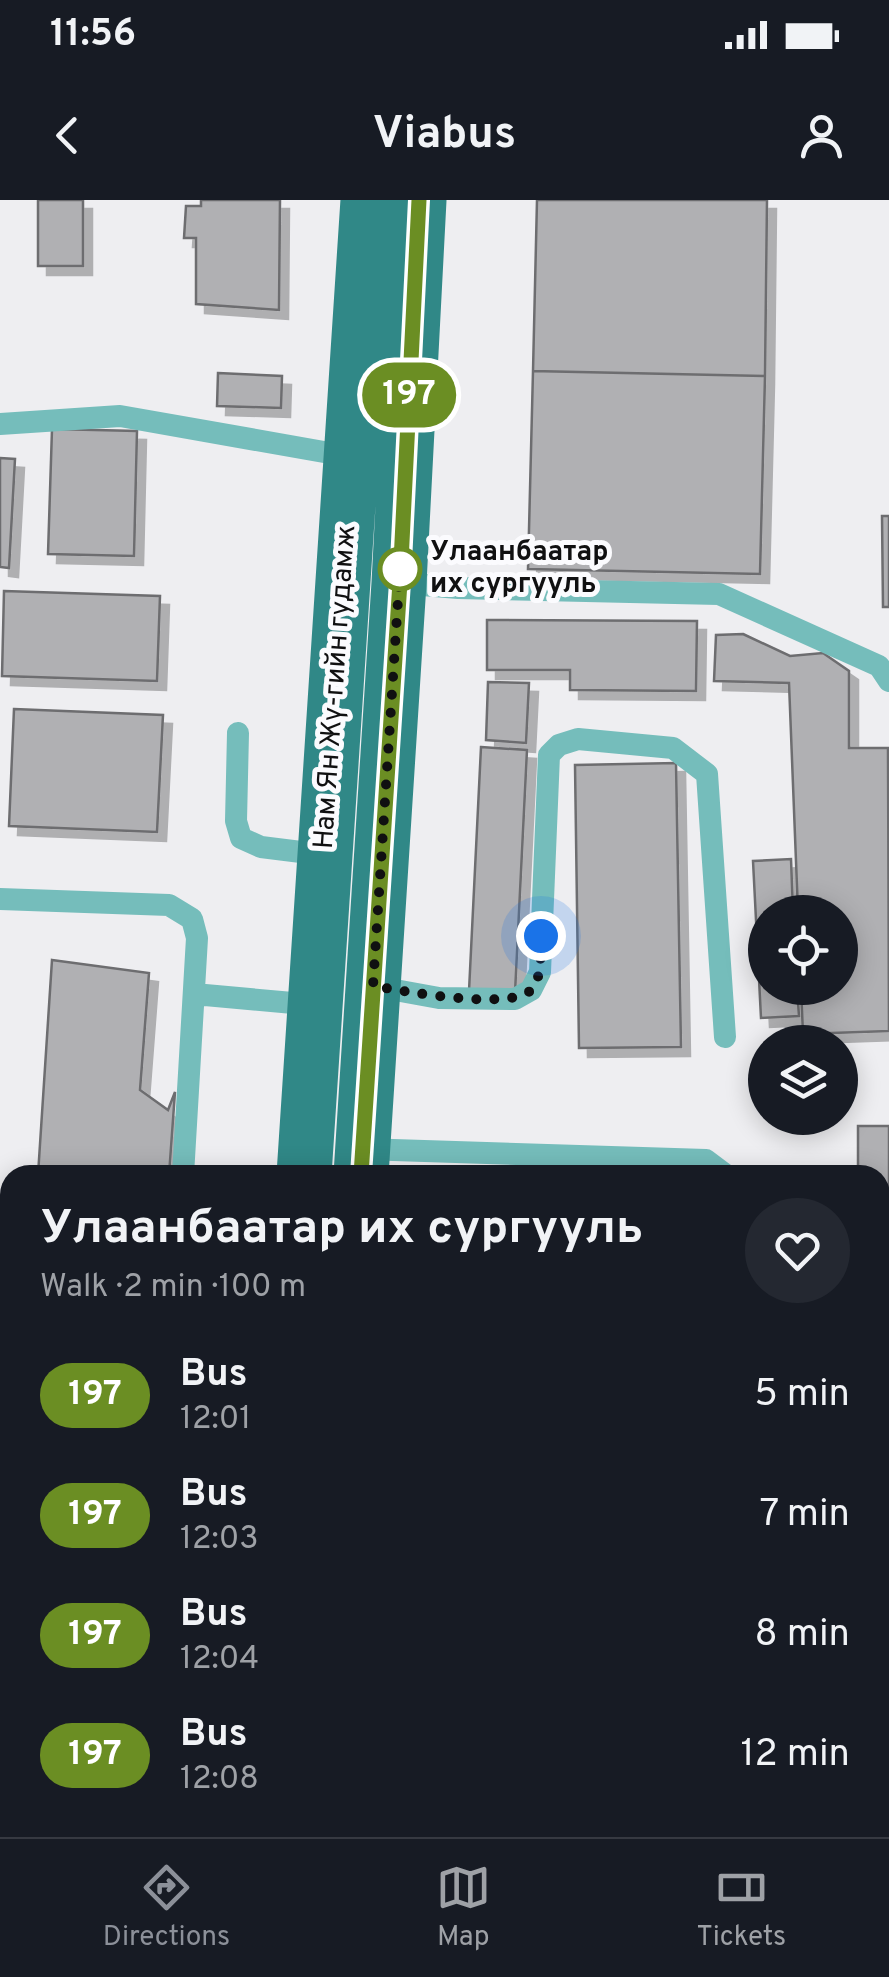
<!DOCTYPE html>
<meta charset="utf-8">
<style>
body{margin:0;font-family:Overpass,sans-serif;background:#242831;color:#f1f3f6;height:100vh;display:flex;flex-direction:column;font-size:38px;white-space:nowrap}
*{box-sizing:border-box;margin:0}
p{font-size:32px;color:#9ea1a6}
.icon{flex:none;width:55px;height:55px;fill:none;stroke:currentColor;stroke-width:2;stroke-linecap:round;stroke-linejoin:round}
.map{position:relative;flex:1;overflow:hidden}
.panel{position:absolute;left:0px;top:965px;width:890px;height:672px;display:flex;flex-direction:column;background:#171b24;border-radius:30px 30px 0 0;box-shadow:0 5px 25px #0003}
.panel>*{flex:none}
.badge{padding:0 20px;border-radius:32px;font-size:35px;line-height:65px}
.tools{position:absolute;left:748px;top:695px;display:grid;gap:20px}
.tools a{display:grid;place-items:center;width:110px;height:110px;border-radius:50%;background:#171b24;box-shadow:0 5px 25px #0003;font-size:50px}
.you{position:absolute;width:50px;height:50px;margin:-25px;border:8px solid #fff;border-radius:50%;background:#1a73e8;box-shadow:0 0 0 15px #1a73e833}
.map>.badge{position:absolute;translate:-50% -50%;box-shadow:0 0 0 5px #fff}
.round{display:grid;place-items:center;flex:none;width:105px;height:105px;border-radius:52px;background:#242831}
.summary{display:flex;align-items:center;justify-content:space-between;height:170px;padding:0 40px}
h1{font-size:48px;font-weight:700;line-height:75px}
ul{padding:0;list-style:none}
li{display:flex;align-items:center;gap:30px;height:120px;padding:0 40px}
li div{flex:1}
li b{display:block;font-size:38px}
li em{font-style:normal}
li .badge{min-width:110px;font-weight:700;text-align:center}
.status{display:flex;justify-content:space-between;align-items:center;height:70px;padding:0 50px;background:#171b24;direction:ltr}
.status svg{height:28px;fill:currentColor}
header{display:flex;justify-content:space-between;align-items:center;height:130px;padding:0 40px;background:#171b24;font-size:45px;font-weight:700}
.tabs{display:flex;justify-content:space-around;align-items:center;height:140px;border-top:2px solid #363941;background:#171b24;font-size:28px;color:#9ea1a6}
.tabs a{display:grid;justify-items:center;gap:5px}
.tabs .selected{color:#8c9099}
.map>svg:first-child{display:block}
.building{fill:#b0b0b3;stroke:#6d6d6f;stroke-width:2.5;filter:url(#shadow)}
.lines{fill:none;stroke-linecap:round;stroke-linejoin:round}
.lane{stroke:#75bdbb;stroke-width:22}
.primary{stroke:#308887;stroke-width:55}
.line-casing{stroke:#fff;stroke-width:22}
.line{stroke:#6b8e23;stroke-width:15}
.walk{stroke:#101011;stroke-width:10;stroke-dasharray:0 18}
.stop-dot{fill:#fff;stroke:#6b8e23;stroke-width:5}
.labels{text-anchor:middle;dominant-baseline:central;stroke-width:10;stroke-linejoin:round;paint-order:stroke}
.stop-label{font-size:28px;font-weight:bold;fill:#101011;stroke:#fbfbfe;text-anchor:start}
.street-label{font-size:28px;fill:#101011;stroke:#fbfbfe}
</style>
<div class="status"><b>11:56</b><svg viewBox="0 0 49 12"><path d="M0 12V9h3v3zM5 12V6h3v6zM10 12V3h3v9zM15 12V0h3v12zM26 1h20v11H26zM47 4h2v5h-2z"/></svg></div>
<header><svg class="icon" aria-label="back" viewBox="0 0 24 24"><path d="M15 5l-7 7 7 7"/></svg>Viabus<svg class="icon" aria-label="person" viewBox="0 0 24 24"><circle cx="12" cy="8" r="4"/><path d="M4 21q1-7 8-7t8 7"/></svg></header>
<div class="map">
<svg width="889" height="1637" viewBox="0 0 889 1637">
<defs>
<filter id="shadow"><feDropShadow dx="9" dy="9" stdDeviation="0" flood-color="#0004"/></filter>
</defs>
<rect width="100%" height="100%" fill="#eeeef1"/>
<path class="building" d="M 38,0 L 83,0 L 83,66 L 38,66 Z
M 201,0 L 280,0 L 279,110 L 196,104 L 196,38 L 184,38 L 186,6 L 201,6 Z
M 537,0 L 767,0 L 765,176 L 533,171 Z
M 533,171 L 765,176 L 760,374 L 528,369 Z
M 218,173 L 282,176 L 281,208 L 217,206 Z
M 52,229 L 137,231 L 134,356 L 48,354 Z
M 0,258 L 15,259 L 9,368 L 0,367 Z
M 882,316 L 889,316 L 889,407 L 883,407 Z
M 4,391 L 160,396 L 157,481 L 2,476 Z
M 487,420 L 697,421 L 696,491 L 570,490 L 570,470 L 487,470 Z
M 743,434 L 790,456 L 823,453 L 849,471 L 849,548 L 888,548 L 889,831 L 803,834 L 801,788 L 840,788 L 840,712 L 798,712 L 789,483 L 714,481 L 716,435 Z
M 488,482 L 529,483 L 526,543 L 486,540 Z
M 14,509 L 163,515 L 157,632 L 9,626 Z
M 481,547 L 527,550 L 515,793 L 469,791 Z
M 676,563 L 681,847 L 579,848 L 575,565 Z
M 791,659 L 793,712 L 765,712 L 765,788 L 797,788 L 799,816 L 761,818 L 753,661 Z
M 52,760 L 149,773 L 140,890 L 168,910 L 175,892 L 169,975 L 38,975 Z
M 858,926 L 889,926 L 889,988 L 880,988 L 880,975 L 858,975 Z
M 7,1190 L 10,1190 L 10,1237 L 5,1237 Z
M 77,1628 L 200,1628 L 200,1635 L 77,1637 Z
M 519,1628 L 619,1628 L 619,1637 L 519,1637 Z
M 689,1628 L 855,1628 L 855,1637 L 689,1637 Z"/>
<g class="lines">
<path class="lane" d="M 0,224 L 120,216 L 324,252 L 351,253
M 399,383 L 458,388 L 719,394 L 879,466 L 889,481
M 238,533 L 236,621 L 241,638 L 261,647 L 325,655
M 0,699 L 169,705 L 192,719 L 197,738 L 183,975
M 373,786 L 439,798 L 515,799 L 531,790 L 540,772 L 549,555 L 559,545 L 578,539 L 673,548 L 707,574 L 725,837
M 194,794 L 315,805
M 362,949 L 706,960 L 726,975
M 880,1548 L 885,1637
M 655,1628 L 655,1637"/>
<path class="primary" d="M 304,975 L 368,0
M 361,975 L 399,383 L 419,0
M 261,1637 L 261,1628
M 318,1637 L 319,1628"/>
</g>
<g class="lines">
<defs>
<path id="line" d="M 361,975 L 400,382 L 419,0"/>
</defs>
<use href="#line" class="line-casing"/>
<use href="#line" class="line"/>
<path class="walk" d="M 400,369 L 373,786 C 403,791 510,811 531,790 C 543,777 540,753 541,736"/>
</g>
<circle class="stop-dot" cx="400" cy="369" r="20"/>
<g class="labels">
<g class="stop-label">
<text x="430" y="353">Улаанбаатар<tspan x="430" dy="32">их сургууль</tspan></text>
</g>
<g class="street-label">
<text transform="translate(336 487) rotate(-86)">Нам Ян Жү-гийн гудамж</text>
</g>
</g>
</svg>
<div class="tools">
<a><svg class="icon" aria-label="locate" viewBox="0 0 24 24"><circle cx="12" cy="12" r="6"/><path d="M12 2v4M12 18v4M2 12h4M18 12h4"/></svg></a>
<a><svg class="icon" aria-label="layers" viewBox="0 0 24 24"><path d="M12 4l9 5-9 5-9-5zM3 14l9 5 9-5"/></svg></a>
</div>
<div class="you" style="left:541px;top:736px"></div>
<b class="badge" style="left:409px;top:195px;background:#6b8e23;color:#fff">197</b>
<section class="panel">
<div class="summary"><div><h1>Улаанбаатар их сургууль</h1><p>Walk · 2 min · 100 m</p></div><a class="round"><svg class="icon" aria-label="heart" viewBox="0 0 24 24"><path d="M12 20l-8-8c-3-5 5-10 8-4 3-6 11-1 8 4z"/></svg></a></div>
<ul>
<li><span class="badge" style="background:#6b8e23;color:#fff">197</span><div><b>Bus</b><p>12:01</p></div><em>5 min</em></li>
<li><span class="badge" style="background:#6b8e23;color:#fff">197</span><div><b>Bus</b><p>12:03</p></div><em>7 min</em></li>
<li><span class="badge" style="background:#6b8e23;color:#fff">197</span><div><b>Bus</b><p>12:04</p></div><em>8 min</em></li>
<li><span class="badge" style="background:#6b8e23;color:#fff">197</span><div><b>Bus</b><p>12:08</p></div><em>12 min</em></li>
</ul>
</section>
</div>
<nav class="tabs">
<a class="selected"><svg class="icon" aria-label="directions" viewBox="0 0 24 24"><path d="M12 3l9 9-9 9-9-9zM9 14v-3h6M13 9l2 2-2 2"/></svg>Directions</a>
<a><svg class="icon" aria-label="map" viewBox="0 0 24 24"><path d="M3 6l6-2 6 2 6-2v14l-6 2-6-2-6 2zM9 4v14M15 6v14"/></svg>Map</a>
<a><svg class="icon" aria-label="tickets" viewBox="0 0 24 24"><path d="M3 7h18v10H3zM15 7v10"/></svg>Tickets</a>
</nav>
